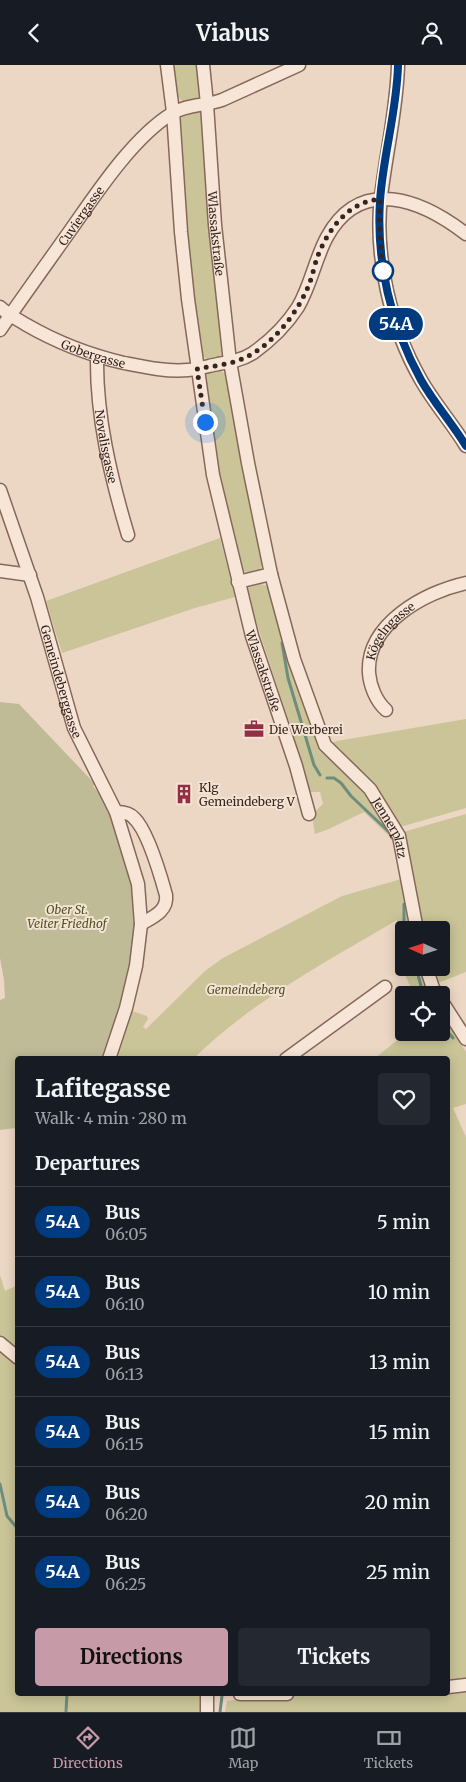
<!DOCTYPE html>
<meta charset="utf-8">
<style>
body{margin:0;font-family:Merriweather,serif;background:#242831;color:#f1f3f6;height:100vh;display:flex;flex-direction:column;font-size:19px;white-space:nowrap}
*{box-sizing:border-box;margin:0}
p{font-size:16px;color:#9ea1a6}
.icon{flex:none;width:28px;height:28px;fill:none;stroke:currentColor;stroke-width:2;stroke-linecap:round;stroke-linejoin:round}
.map{position:relative;flex:1;overflow:hidden}
.panel{position:absolute;left:15px;top:991px;width:435px;height:640px;display:flex;flex-direction:column;background:#171b24;border-radius:5px;box-shadow:0 2px 12px #0003}
.panel>*{flex:none}
.badge{padding:0 10px;border-radius:16px;font-size:18px;line-height:32px}
.needle{width:32px;rotate:273deg}
.buttons{position:absolute;left:395px;top:856px;display:grid;gap:10px}
.buttons a{display:grid;place-items:center;width:55px;height:55px;border-radius:5px;background:#171b24;box-shadow:0 2px 12px #0003;font-size:25px}
.you{position:absolute;width:25px;height:25px;margin:-12px;border:4px solid #fff;border-radius:50%;background:#1a73e8;box-shadow:0 0 0 8px #1a73e833}
.map>.badge{position:absolute;translate:-50% -50%;box-shadow:0 0 0 2px #fff}
h2{padding:0 20px;font-size:19px;line-height:45px}
.round{display:grid;place-items:center;flex:none;width:52px;height:52px;border-radius:5px;background:#242831}
.summary{display:flex;align-items:center;justify-content:space-between;height:85px;padding:0 20px}
h1{font-size:24px;font-weight:700;line-height:38px}
.action{display:flex;gap:10px;margin-top:auto;padding:10px 20px}
.action a{flex:1;height:58px;border-radius:5px;background:#c69aa6;color:#111;font-size:20px;font-weight:700;line-height:58px;text-align:center}
.action a+a{background:#242831;color:#f1f3f6}
ul{padding:0;list-style:none}
li{display:flex;align-items:center;gap:15px;height:70px;padding:0 20px;border-top:1px solid #363941}
li div{flex:1}
li b{display:block;font-size:19px}
li em{font-style:normal}
li .badge{min-width:55px;font-weight:700;text-align:center}
header{display:flex;justify-content:space-between;align-items:center;height:65px;padding:0 20px;background:#171b24;font-size:22px;font-weight:700}
.tabs{display:flex;justify-content:space-around;align-items:center;height:70px;border-top:1px solid #363941;background:#171b24;font-size:14px;color:#9ea1a6}
.tabs a{display:grid;justify-items:center;gap:2px}
.tabs .active{color:#c69aa6}
.map>svg:first-child{display:block}
.green{fill:#cac498}
.cemetery{fill:#bfbb97}
.lines{fill:none;stroke-linecap:round;stroke-linejoin:round}
.stream{stroke:#6d8d7e;stroke-width:3}
.minor-casing{stroke:#86685b;stroke-width:15}
.minor{stroke:#f7e6d7;stroke-width:12}
.line-casing{stroke:#fff;stroke-width:11}
.line{stroke:#003b80;stroke-width:8}
.walk{stroke:#36251f;stroke-width:5;stroke-dasharray:0 9}
.stop-dot{fill:#fff;stroke:#003b80;stroke-width:2.5}
.labels{text-anchor:middle;dominant-baseline:central;stroke-width:4;stroke-linejoin:round;paint-order:stroke}
.street-label{font-size:12px;fill:#36251f;stroke:#f4e3d3}
.poi-label{font-size:12px;fill:#36251f;stroke:#f4e3d3;text-anchor:start}
.park-label{font-size:12px;font-style:italic;fill:#515226;stroke:#f4e3d3}
</style>
<header><svg class="icon" aria-label="back" viewBox="0 0 24 24"><path d="M15 5l-7 7 7 7"/></svg>Viabus<svg class="icon" aria-label="person" viewBox="0 0 24 24"><circle cx="12" cy="8" r="4"/><path d="M4 21q1-7 8-7t8 7"/></svg></header>
<div class="map">
<svg width="466" height="1647" viewBox="0 0 466 1647">
<rect width="100%" height="100%" fill="#ecd7c4"/>
<path class="green" d="M 173,0 L 198,0 C 199,9 202,20 200,28 C 197,40 180,40 176,28 C 174,20 174,9 173,0 Z
M 200,45 L 203,50 L 224,288 L 220,293 L 208,295 L 202,291 L 199,285 L 186,158 L 179,55 L 184,49 Z
M 220,305 L 227,310 L 263,496 L 260,506 L 253,509 L 240,505 L 216,392 L 204,311 L 208,307 Z
M 220,473 L 235,532 L 195,543 L 62,588 L 46,536 Z
M 261,519 L 267,521 L 273,532 L 319,677 L 358,718 L 393,766 L 389,771 L 364,747 L 329,764 L 315,769 C 312,752 310,750 323,739 L 320,727 L 309,727 L 304,712 L 306,711 L 300,690 L 297,691 L 291,673 L 294,672 L 245,523 Z
M 466,654 L 466,743 L 400,762 L 328,679 L 337,676 Z
M 466,749 L 466,907 L 438,918 L 432,903 L 441,902 L 441,865 L 404,865 L 404,898 L 397,855 C 327,896 251,937 193,994 L 115,994 L 132,946 L 147,951 L 148,954 L 143,962 L 146,964 L 205,906 L 223,893 L 342,831 L 412,811 L 403,767 Z
M 404,903 L 426,903 L 434,930 L 414,930 L 406,912 Z
M 441,944 L 466,987 L 466,1039 L 453,1043 L 466,1072 L 466,1647 L 225,1647 L 227,1636 L 274,1629 L 448,1629 L 448,994 L 374,994 L 406,968 L 441,968 Z
M 0,1210 L 5,1226 L 18,1220 L 18,1629 L 202,1629 L 202,1647 L 0,1647 Z"/>
<path class="cemetery" d="M 0,637 L 19,639 L 95,719 L 93,721 C 108,738 112,756 119,776 C 123,790 129,803 131,817 C 141,877 122,937 105,994 L 18,994 L 17,1061 L 16,1063 L 0,1065 L 0,935 L 5,933 L 4,915 L 0,893 Z"/>
<g class="lines">
<path class="stream" d="M 282,578 L 288,613 L 314,700 L 320,710
M 327,713 L 334,713 L 341,718 L 351,731 L 390,768 L 392,773
M 404,871 L 404,839
M 416,902 L 422,925 L 424,930
M 441,959 L 453,973
M 0,1419 L 7,1451 L 18,1464
M 66,1646 L 67,1629
M 220,1647 L 222,1631"/>
<defs>
<g id="minor">
<path id="s1" d="M 167,0 L 173,47 L 181,167 L 188,234 L 213,410 L 252,571 L 296,701 L 309,749"/>
<path id="s2" d="M 203,0 L 207,39 L 215,160 L 230,297 L 248,398 L 271,509 L 294,594 L 325,680 L 370,724 L 399,771 L 417,865"/>
<path d="M 398,0 C 397,44 386,88 381,132 C 374,192 391,263 421,315 C 434,338 452,358 466,381"/>
<path id="s3" d="M 0,242 C 7,249 17,254 25,259 C 56,277 89,290 124,298 C 144,302 167,307 188,305 C 198,304 208,301 218,299 C 231,297 242,295 253,288 C 270,276 287,259 298,242 C 311,220 315,194 327,172 C 361,110 422,135 466,169"/>
<path id="s4" d="M 0,265 C 24,230 48,197 72,163 C 98,126 133,73 171,49 C 186,39 206,41 222,35 L 299,0"/>
<path id="s5" d="M 97,291 C 96,352 111,413 128,470"/>
<path id="s6" d="M 0,425 L 37,532 L 74,663 L 116,747 L 138,819 L 141,859 L 136,901 L 126,943 L 109,994"/>
<path d="M 0,506 L 30,510"/>
<path d="M 238,517 L 271,509"/>
<path id="s7" d="M 386,645 C 376,636 370,621 369,608 C 366,559 425,527 466,518"/>
<path d="M 116,747 C 122,747 130,748 134,753 C 148,766 161,812 166,830 C 168,846 153,852 141,859"/>
<path d="M 426,902 L 433,923 L 438,930"/>
<path d="M 441,935 L 466,974"/>
<path d="M 286,994 L 385,922"/>
<path d="M 0,1278 L 18,1293"/>
<path d="M 448,1622 L 466,1620"/>
<path d="M 240,1629 L 287,1629"/>
<path d="M 207,1647 L 207,1629"/>
</g>
</defs>
<use href="#minor" class="minor-casing"/>
<use href="#minor" class="minor"/>
</g>
<g class="lines">
<defs>
<path id="line" d="M 398,0 C 397,46 383,90 380,136 C 376,197 391,261 421,315 C 434,338 452,358 466,381"/>
</defs>
<use href="#line" class="line-casing"/>
<use href="#line" class="line"/>
<path class="walk" d="M 205,357 L 197,304 C 211,301 229,300 242,294 C 271,282 296,250 308,222 C 312,213 314,202 317,193 C 328,164 348,137 380,134 L 380,167 L 383,206"/>
</g>
<defs>
<symbol id="office-bare" viewBox="-9 -9 18 18"><path d="M-6-3h4V-5.5h4V-3h4V5H-6ZM-1-4.5V-3h2v-1.5ZM-6 0V1H6V0Z" fill="#922e45" stroke="#f4e3d3" stroke-width="2.5" paint-order="stroke"/></symbol>
<symbol id="building-bare" viewBox="-9 -9 18 18"><path d="M-4-6H4V6H1V3H-1V6H-4ZM-2.5-4.3h1.7v1.8h-1.7ZM.8-4.3h1.7v1.8H.8ZM-2.5-1h1.7V.8h-1.7ZM.8-1h1.7V.8H.8Z" fill="#922e45" stroke="#f4e3d3" stroke-width="2.5" paint-order="stroke"/></symbol>
</defs>
<g fill-rule="evenodd">
<use href="#office-bare" x="240" y="650" width="28" height="28"/>
<use href="#building-bare" x="170" y="715" width="28" height="28"/>
</g>
<circle class="stop-dot" cx="383" cy="206" r="10"/>
<g class="labels">
<g class="street-label">
<text stroke="none"><textPath href="#s4" startOffset="140">Cuviergasse</textPath></text>
<text stroke="none"><textPath href="#s2" startOffset="169">Wlassakstraße</textPath></text>
<text stroke="none"><textPath href="#s3" startOffset="105">Gobergasse</textPath></text>
<text stroke="none"><textPath href="#s5" startOffset="91">Novalisgasse</textPath></text>
<text stroke="none"><textPath href="#s7" startOffset="91">Kögelngasse</textPath></text>
<text stroke="none"><textPath href="#s1" startOffset="615">Wlassakstraße</textPath></text>
<text stroke="none"><textPath href="#s6" startOffset="201">Gemeindeberggasse</textPath></text>
<text stroke="none"><textPath href="#s2" startOffset="801">Jennerplatz</textPath></text>
</g>
<g class="poi-label">
<text x="269" y="664">Die Werberei</text>
<text x="199" y="722">Klg<tspan x="199" dy="14">Gemeindeberg V</tspan></text>
</g>
<g class="park-label">
<text x="67" y="844">Ober St.<tspan x="67" dy="14">Veiter Friedhof</tspan></text>
<text x="246" y="924">Gemeindeberg</text>
</g>
</g>
</svg>
<div class="buttons">
<a><svg class="needle" viewBox="-14 -14 28 28"><path d="M0-13l5 13h-10z" fill="#e53935"/><path d="M0 13l5-13h-10z" fill="#9ea1a6"/></svg></a>
<a><svg class="icon" aria-label="locate" viewBox="0 0 24 24"><circle cx="12" cy="12" r="6"/><path d="M12 2v4M12 18v4M2 12h4M18 12h4"/></svg></a>
</div>
<div class="you" style="left:205px;top:357px"></div>
<b class="badge" style="left:396px;top:259px;background:#003b80;color:#fff">54A</b>
<section class="panel">
<div class="summary"><div><h1>Lafitegasse</h1><p>Walk · 4 min · 280 m</p></div><a class="round"><svg class="icon" aria-label="heart" viewBox="0 0 24 24"><path d="M12 20l-8-8c-3-5 5-10 8-4 3-6 11-1 8 4z"/></svg></a></div>
<h2>Departures</h2>
<ul>
<li><span class="badge" style="background:#003b80;color:#fff">54A</span><div><b>Bus</b><p>06:05</p></div><em>5 min</em></li>
<li><span class="badge" style="background:#003b80;color:#fff">54A</span><div><b>Bus</b><p>06:10</p></div><em>10 min</em></li>
<li><span class="badge" style="background:#003b80;color:#fff">54A</span><div><b>Bus</b><p>06:13</p></div><em>13 min</em></li>
<li><span class="badge" style="background:#003b80;color:#fff">54A</span><div><b>Bus</b><p>06:15</p></div><em>15 min</em></li>
<li><span class="badge" style="background:#003b80;color:#fff">54A</span><div><b>Bus</b><p>06:20</p></div><em>20 min</em></li>
<li><span class="badge" style="background:#003b80;color:#fff">54A</span><div><b>Bus</b><p>06:25</p></div><em>25 min</em></li>
</ul>
<div class="action"><a>Directions</a><a>Tickets</a></div>
</section>
</div>
<nav class="tabs">
<a class="active"><svg class="icon" aria-label="directions" viewBox="0 0 24 24"><path d="M12 3l9 9-9 9-9-9zM9 14v-3h6M13 9l2 2-2 2"/></svg>Directions</a>
<a><svg class="icon" aria-label="map" viewBox="0 0 24 24"><path d="M3 6l6-2 6 2 6-2v14l-6 2-6-2-6 2zM9 4v14M15 6v14"/></svg>Map</a>
<a><svg class="icon" aria-label="tickets" viewBox="0 0 24 24"><path d="M3 7h18v10H3zM15 7v10"/></svg>Tickets</a>
</nav>
